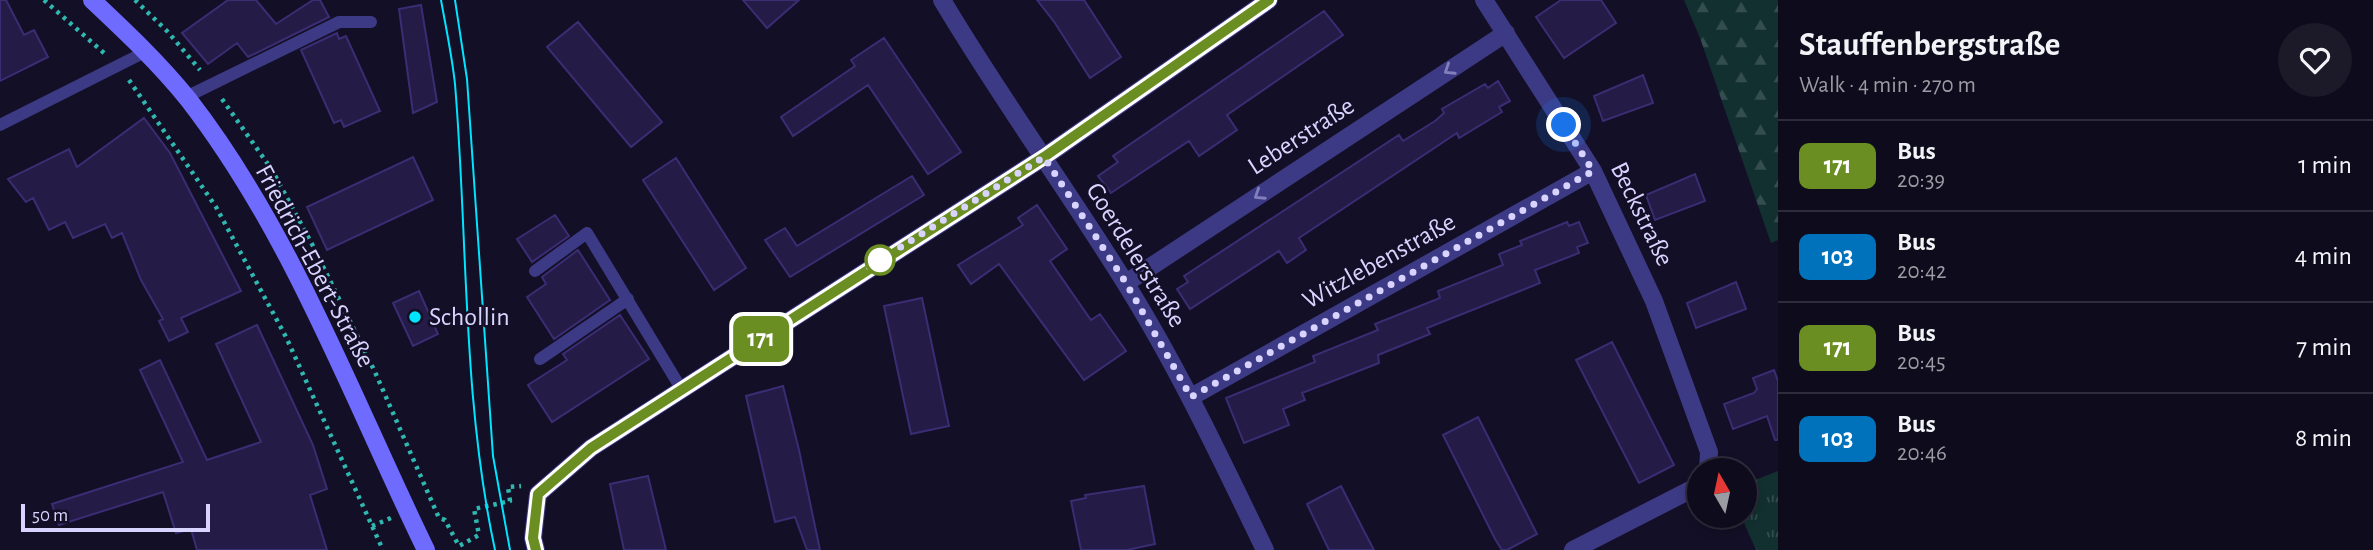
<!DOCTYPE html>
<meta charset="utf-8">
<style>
body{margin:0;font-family:"Alegreya Sans",sans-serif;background:#1c1929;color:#f1f3f6;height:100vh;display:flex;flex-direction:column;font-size:26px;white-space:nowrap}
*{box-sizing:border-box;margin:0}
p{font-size:23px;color:#9b9ba3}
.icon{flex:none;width:38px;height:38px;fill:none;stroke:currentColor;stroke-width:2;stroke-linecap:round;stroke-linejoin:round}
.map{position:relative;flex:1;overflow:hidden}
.sheet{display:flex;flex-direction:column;background:#0e0b1c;width:595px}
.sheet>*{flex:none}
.badge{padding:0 14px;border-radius:10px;font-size:24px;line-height:46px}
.needle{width:46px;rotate:351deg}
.tools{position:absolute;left:1687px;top:458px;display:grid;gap:14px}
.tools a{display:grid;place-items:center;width:70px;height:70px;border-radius:50%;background:#0e0b1c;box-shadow:0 4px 10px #0003,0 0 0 2px #2e2b3b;font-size:35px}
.scale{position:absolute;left:21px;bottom:18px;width:189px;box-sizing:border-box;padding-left:7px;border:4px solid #d9d4ff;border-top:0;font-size:19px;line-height:24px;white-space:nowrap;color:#d9d4ff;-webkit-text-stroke:5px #130f26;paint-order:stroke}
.you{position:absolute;width:35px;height:35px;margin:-18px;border:5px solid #fff;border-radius:50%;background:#1a73e8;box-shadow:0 0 0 10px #1a73e833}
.map>.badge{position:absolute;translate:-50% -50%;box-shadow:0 0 0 4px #fff}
.round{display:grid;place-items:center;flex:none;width:74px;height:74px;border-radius:37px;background:#1c1929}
.head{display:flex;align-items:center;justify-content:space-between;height:119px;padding:0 21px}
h1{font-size:33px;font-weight:700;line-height:52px}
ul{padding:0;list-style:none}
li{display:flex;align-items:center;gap:21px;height:91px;padding:0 21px;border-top:2px solid #2e2b3b}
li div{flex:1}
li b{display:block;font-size:26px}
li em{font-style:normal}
li .badge{min-width:77px;font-weight:700;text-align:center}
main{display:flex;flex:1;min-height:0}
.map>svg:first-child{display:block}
.grass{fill:url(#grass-tufts)}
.forest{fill:url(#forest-firs)}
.building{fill:#241b47;stroke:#3b2d73;stroke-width:2}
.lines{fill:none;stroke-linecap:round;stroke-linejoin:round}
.path{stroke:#2fb8b0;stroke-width:4.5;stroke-dasharray:3.5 5;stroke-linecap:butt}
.lane{stroke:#3d3a85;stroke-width:12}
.street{stroke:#3d3a85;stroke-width:18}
.secondary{stroke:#6f6bff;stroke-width:18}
.tram{stroke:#00e5ff;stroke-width:2}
.oneway{stroke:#837fbc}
.line-casing{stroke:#fff;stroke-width:16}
.line{stroke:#6b8e23;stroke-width:10}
.walk{stroke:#d9d4ff;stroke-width:7;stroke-dasharray:0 12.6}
.stop-dot{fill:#fff;stroke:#6b8e23;stroke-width:3.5}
.poi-dot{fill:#00e5ff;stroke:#130f26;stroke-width:2.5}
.labels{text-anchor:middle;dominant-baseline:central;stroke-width:5;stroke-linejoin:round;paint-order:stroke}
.street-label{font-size:26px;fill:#d9d4ff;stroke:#130f26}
.poi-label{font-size:26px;fill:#d9d4ff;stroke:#130f26;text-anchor:start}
</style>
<main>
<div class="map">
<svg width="1778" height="550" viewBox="0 0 1778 550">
<defs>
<pattern id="grass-tufts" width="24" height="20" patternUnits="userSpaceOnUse" patternTransform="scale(1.75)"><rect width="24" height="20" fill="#12302f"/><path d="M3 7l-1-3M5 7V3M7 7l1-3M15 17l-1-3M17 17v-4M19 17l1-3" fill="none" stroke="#344d4e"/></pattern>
<pattern id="forest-firs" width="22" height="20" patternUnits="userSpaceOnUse" patternTransform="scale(1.75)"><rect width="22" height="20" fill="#12302f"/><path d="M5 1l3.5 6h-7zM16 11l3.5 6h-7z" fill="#344d4e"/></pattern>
</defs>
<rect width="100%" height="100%" fill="#130f26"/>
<path class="grass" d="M 1778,471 L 1778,550 L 1756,550 L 1741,516 L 1745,516 L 1745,484 Z"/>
<path class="forest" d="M 1684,0 L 1778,0 L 1778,240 L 1771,243 L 1700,38 Z"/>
<path class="building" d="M 0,0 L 6,0 L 24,35 L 34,30 L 48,57 L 0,81 Z
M 228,0 L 256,0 L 276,24 L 313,0 L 320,0 L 329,17 L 248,57 L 237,43 L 208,64 L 182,33 Z
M 743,0 L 799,0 L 767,28 Z
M 1037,0 L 1084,0 L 1121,57 L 1090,78 L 1055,23 Z
M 1561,0 L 1601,0 L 1616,23 L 1564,58 L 1536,17 Z
M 421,5 L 437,102 L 413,113 L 399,9 Z
M 1324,11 L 1343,35 L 1227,115 L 1237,130 L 1199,156 L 1189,141 L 1111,193 L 1098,176 L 1118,162 L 1113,156 Z
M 578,22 L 662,122 L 631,147 L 547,47 Z
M 337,33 L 339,39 L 346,36 L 380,111 L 344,127 L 341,120 L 334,123 L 301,50 Z
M 884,38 L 961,152 L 928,174 L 868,85 L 793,136 L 781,117 L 855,66 L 851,60 Z
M 1643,75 L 1653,103 L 1603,121 L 1594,96 Z
M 1498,81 L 1510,101 L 1499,107 L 1502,112 L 1459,138 L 1457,133 L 1299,238 L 1306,250 L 1287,263 L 1279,251 L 1190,309 L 1177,289 L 1188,282 L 1184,276 L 1399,135 L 1403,141 L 1435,121 L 1444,113 L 1442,109 L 1485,84 L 1488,88 Z
M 144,118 L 170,153 L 241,291 L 181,318 L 188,332 L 169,341 L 159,321 L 163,319 L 141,280 L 122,233 L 112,238 L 105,224 L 73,238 L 65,222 L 49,230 L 33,198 L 26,202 L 8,179 L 69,149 L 77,167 Z
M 413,157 L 433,200 L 327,250 L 307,207 Z
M 676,158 L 746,268 L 714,290 L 643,180 Z
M 1695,174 L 1705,201 L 1655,220 L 1646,195 Z
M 912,176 L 924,195 L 790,277 L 765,240 L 785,228 L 797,246 Z
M 1037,205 L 1067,249 L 1050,261 L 1091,320 L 1100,314 L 1126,351 L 1084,380 L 999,264 L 971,284 L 958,265 L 1023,225 L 1018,218 Z
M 555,215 L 569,236 L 532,262 L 517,239 Z
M 1567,222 L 1569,226 L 1579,222 L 1588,243 L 1577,247 L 1579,253 L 1535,270 L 1540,283 L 1427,328 L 1430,334 L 1378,355 L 1379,363 L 1302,393 L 1305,400 L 1283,409 L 1289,425 L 1244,443 L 1226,398 L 1315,362 L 1313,356 L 1378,330 L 1375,324 L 1440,298 L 1438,291 L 1503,265 L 1499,254 L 1522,245 L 1520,241 Z
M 578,250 L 610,300 L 554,339 L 527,297 L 546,284 L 542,277 Z
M 1736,282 L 1746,309 L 1696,328 L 1687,303 Z
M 419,291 L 438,334 L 413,346 L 393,303 Z
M 922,298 L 949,426 L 911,434 L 884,306 Z
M 620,315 L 649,359 L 552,422 L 528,385 L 567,360 L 563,354 Z
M 257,325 L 313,445 L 327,489 L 310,495 L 327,550 L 197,550 L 191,529 L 176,533 L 163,492 L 59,525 L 52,504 L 183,462 L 140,370 L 160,360 L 207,460 L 261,442 L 216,344 Z
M 1612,342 L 1674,465 L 1639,483 L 1576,360 Z
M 1774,370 L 1778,381 L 1778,440 L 1775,440 L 1767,416 L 1733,429 L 1724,404 L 1754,393 L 1757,389 L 1753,378 Z
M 783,386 L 799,450 L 820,550 L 807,550 L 795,517 L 775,522 L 746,396 Z
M 1478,417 L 1537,534 L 1507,550 L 1502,550 L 1495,539 L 1443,435 Z
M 648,476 L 666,550 L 624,550 L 610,484 Z
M 1144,486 L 1155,544 L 1127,550 L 1081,550 L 1071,501 L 1086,498 L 1085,495 Z
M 1341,486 L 1364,531 L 1374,550 L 1329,550 L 1307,504 Z"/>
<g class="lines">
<path class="path" d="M 44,0 L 104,53
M 135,0 L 168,32 L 200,70
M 129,80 L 216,207 L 286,337 L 383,550
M 222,99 L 272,170 L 313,246 L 375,372 L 439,518 L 445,520 L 459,546 L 479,535 L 474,509 L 510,501 L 508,487 L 521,486
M 372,526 L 391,518"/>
<path class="lane" d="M 186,97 L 339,22 L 371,22
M 0,125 L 147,51
M 535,271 L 587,233 L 682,390
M 540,359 L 628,299"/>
<path class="street" d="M 942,0 C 999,96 1065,186 1124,281 C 1178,367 1221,459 1265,550
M 1484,0 L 1593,171 L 1654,301 L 1709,452 L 1708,471
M 1126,283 L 1506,33
M 1191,397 L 1593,171
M 536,550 L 533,538 L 538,494 L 591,448 L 1044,157 L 1269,0
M 1573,550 L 1694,488 L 1699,482"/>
<path class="secondary" d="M 92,0 C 126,32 159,63 188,99 C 292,233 352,398 426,550"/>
<path class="tram" d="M 441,0 C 446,28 452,56 455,84 C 468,240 462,397 495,550
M 455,0 L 467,79 L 493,456 L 510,550"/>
</g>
<defs><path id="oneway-chevron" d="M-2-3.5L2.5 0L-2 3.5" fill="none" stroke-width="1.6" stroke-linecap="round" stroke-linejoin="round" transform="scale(1.75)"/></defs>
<g class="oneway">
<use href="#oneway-chevron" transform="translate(1449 70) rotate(147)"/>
<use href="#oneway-chevron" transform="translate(1259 195) rotate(147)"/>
</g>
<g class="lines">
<defs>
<path id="line" d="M 536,550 L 533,538 L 538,494 L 591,448 L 1044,157 L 1269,0"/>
</defs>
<use href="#line" class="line-casing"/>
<use href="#line" class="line"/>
<path class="walk" d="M 880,260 L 869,267 L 1044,157 L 1126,283 L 1191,397 L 1593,171 L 1564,125"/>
</g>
<circle class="stop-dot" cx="880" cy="260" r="14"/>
<circle class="poi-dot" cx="415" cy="317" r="7"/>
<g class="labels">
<g class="street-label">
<text transform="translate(1301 136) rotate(-33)">Leberstraße</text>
<text transform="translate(1642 214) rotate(64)">Beckstraße</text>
<text transform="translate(1136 255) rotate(58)">Goerdelerstraße</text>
<text transform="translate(1379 261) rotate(-29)">Witzlebenstraße</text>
<text transform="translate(315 266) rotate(62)">Friedrich-Ebert-Straße</text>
</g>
<g class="poi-label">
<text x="429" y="317">Schollin</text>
</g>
</g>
</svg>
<div class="tools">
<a><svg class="needle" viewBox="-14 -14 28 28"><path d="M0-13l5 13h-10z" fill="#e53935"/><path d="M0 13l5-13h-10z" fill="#9b9ba3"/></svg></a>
</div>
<div class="scale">50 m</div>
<div class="you" style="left:1564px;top:125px"></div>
<b class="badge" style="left:761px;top:339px;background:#6b8e23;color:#fff">171</b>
</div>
<section class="sheet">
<div class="head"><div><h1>Stauffenbergstraße</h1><p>Walk · 4 min · 270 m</p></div><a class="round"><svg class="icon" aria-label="heart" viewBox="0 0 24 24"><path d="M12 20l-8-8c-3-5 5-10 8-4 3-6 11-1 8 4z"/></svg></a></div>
<ul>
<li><span class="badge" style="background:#6b8e23;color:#fff">171</span><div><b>Bus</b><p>20:39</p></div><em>1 min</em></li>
<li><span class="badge" style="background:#0072bc;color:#fff">103</span><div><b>Bus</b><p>20:42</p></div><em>4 min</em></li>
<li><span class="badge" style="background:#6b8e23;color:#fff">171</span><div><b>Bus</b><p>20:45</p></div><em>7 min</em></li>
<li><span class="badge" style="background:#0072bc;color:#fff">103</span><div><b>Bus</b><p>20:46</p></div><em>8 min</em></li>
</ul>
</section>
</main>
